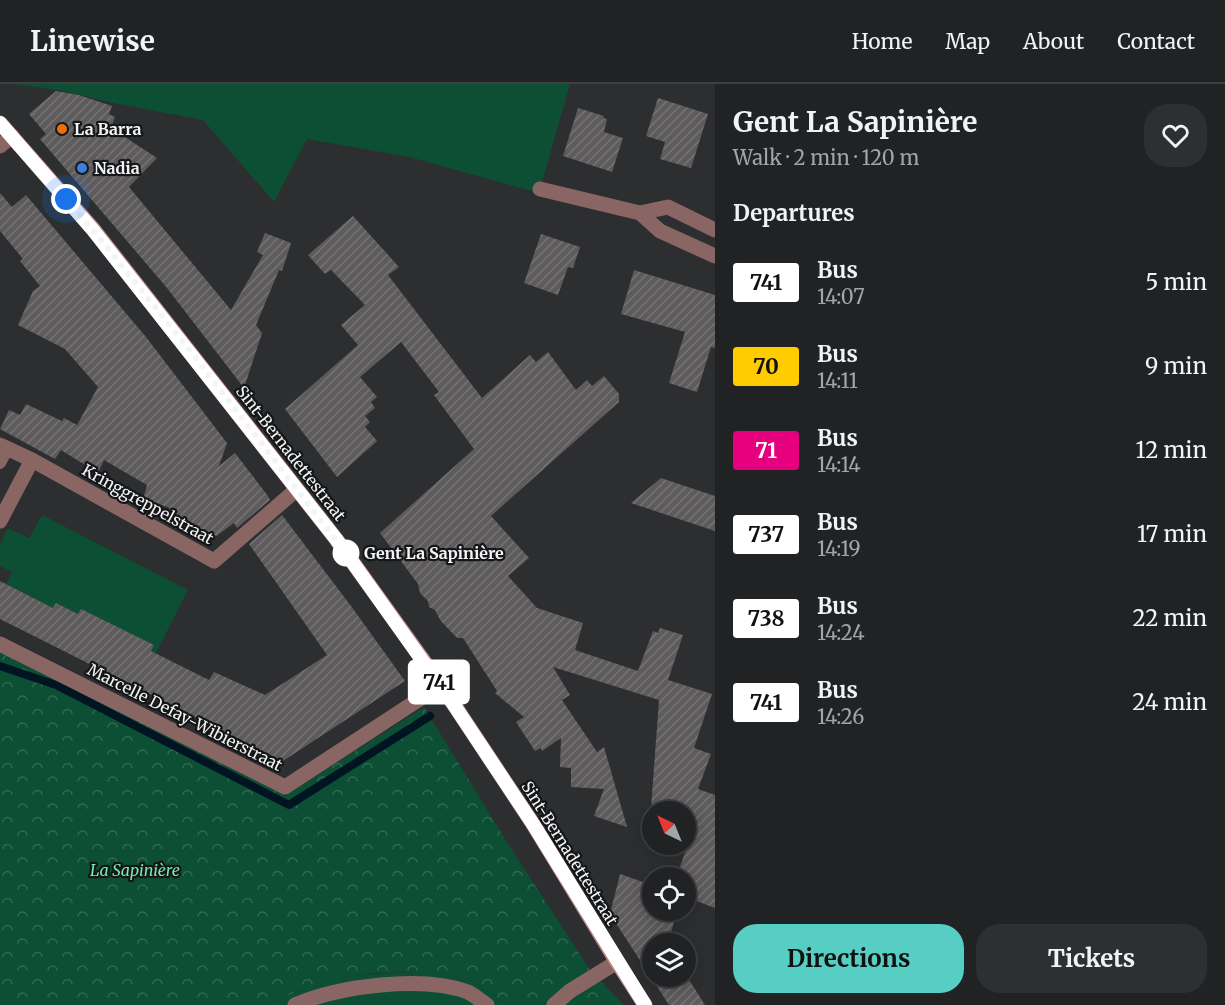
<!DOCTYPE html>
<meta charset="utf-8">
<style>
body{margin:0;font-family:Merriweather,serif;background:#2d2f31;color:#f1f3f6;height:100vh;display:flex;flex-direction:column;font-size:22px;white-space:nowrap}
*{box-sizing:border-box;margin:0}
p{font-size:20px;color:#a2a4a6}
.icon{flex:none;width:33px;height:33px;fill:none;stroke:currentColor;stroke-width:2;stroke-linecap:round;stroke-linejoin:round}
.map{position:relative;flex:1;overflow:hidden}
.details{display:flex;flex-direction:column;background:#212224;width:510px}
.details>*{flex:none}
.badge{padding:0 12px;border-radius:4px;font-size:21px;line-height:39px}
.needle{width:39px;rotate:317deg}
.controls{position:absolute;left:642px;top:717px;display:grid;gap:12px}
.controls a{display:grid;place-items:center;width:54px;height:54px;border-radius:50%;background:#212224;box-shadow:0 3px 15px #0003,0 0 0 2px #3e3f41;font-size:30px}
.you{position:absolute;width:30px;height:30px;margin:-15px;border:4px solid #fff;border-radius:50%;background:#1a73e8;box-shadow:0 0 0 9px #1a73e833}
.map>.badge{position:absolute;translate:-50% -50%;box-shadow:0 0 0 3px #fff}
h2{padding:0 18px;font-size:22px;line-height:54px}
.round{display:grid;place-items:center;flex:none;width:63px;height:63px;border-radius:24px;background:#2d2f31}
.overview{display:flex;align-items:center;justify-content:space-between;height:102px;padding:0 18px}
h1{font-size:28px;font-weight:700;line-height:45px}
.cta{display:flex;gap:12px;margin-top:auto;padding:12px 18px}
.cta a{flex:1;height:69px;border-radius:24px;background:#56cec3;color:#111;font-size:24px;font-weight:700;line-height:69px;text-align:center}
.cta a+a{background:#2d2f31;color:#f1f3f6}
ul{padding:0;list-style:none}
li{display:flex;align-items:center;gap:18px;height:84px;padding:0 18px}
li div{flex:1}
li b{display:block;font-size:22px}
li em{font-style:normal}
li .badge{min-width:66px;font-weight:700;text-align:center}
header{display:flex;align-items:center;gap:36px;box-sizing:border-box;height:84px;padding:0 30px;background:#212224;border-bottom:2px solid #3e3f41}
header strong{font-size:28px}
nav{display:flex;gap:33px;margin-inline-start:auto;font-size:21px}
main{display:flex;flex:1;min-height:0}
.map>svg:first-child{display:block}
.green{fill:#0c4f34}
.park{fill:url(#park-crowns)}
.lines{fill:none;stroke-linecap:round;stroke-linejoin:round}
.stream{stroke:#001422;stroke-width:8}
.building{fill:url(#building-hatch)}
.lane{stroke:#896664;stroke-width:12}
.street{stroke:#896664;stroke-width:15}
.secondary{stroke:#bd8582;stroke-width:15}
.line-casing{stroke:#fff;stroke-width:14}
.line{stroke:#fff;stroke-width:9}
.walk{stroke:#f3f4f6;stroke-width:6;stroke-dasharray:0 10.8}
.food-dot{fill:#e8710a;stroke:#151617;stroke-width:2}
.shop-dot{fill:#3f7fe0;stroke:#151617;stroke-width:2}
.stop-dot{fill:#fff;stroke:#fff;stroke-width:3}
.labels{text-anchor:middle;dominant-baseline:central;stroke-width:4.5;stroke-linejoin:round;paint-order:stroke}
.poi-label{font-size:16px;font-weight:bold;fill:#f3f4f6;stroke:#151617;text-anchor:start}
.street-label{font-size:16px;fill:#f3f4f6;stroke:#151617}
.stop-label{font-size:16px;font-weight:bold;fill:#f3f4f6;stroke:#151617;text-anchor:start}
.park-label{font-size:16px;font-style:italic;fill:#78ebb3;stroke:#151617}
</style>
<header>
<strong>Linewise</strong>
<nav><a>Home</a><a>Map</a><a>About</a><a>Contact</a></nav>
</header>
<main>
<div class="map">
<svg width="715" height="921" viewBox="0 0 715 921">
<defs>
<pattern id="park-crowns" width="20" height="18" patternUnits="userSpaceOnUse" patternTransform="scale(1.5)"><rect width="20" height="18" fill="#0c4f34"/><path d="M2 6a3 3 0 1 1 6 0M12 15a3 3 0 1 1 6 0" fill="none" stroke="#306952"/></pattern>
<pattern id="building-hatch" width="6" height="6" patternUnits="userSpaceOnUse" patternTransform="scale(1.5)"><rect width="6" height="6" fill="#5e5b5c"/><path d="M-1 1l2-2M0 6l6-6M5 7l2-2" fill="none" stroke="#767374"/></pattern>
</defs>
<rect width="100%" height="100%" fill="#2c2e30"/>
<path class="green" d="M 15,0 L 570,0 L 539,109 L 409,73 L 307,55 L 274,118 L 203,36 L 113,19 L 63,7 Z
M 42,431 L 188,506 L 156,569 L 151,567 L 154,561 L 78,530 L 56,519 L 53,524 L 6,500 L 12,488 L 0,482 L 0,460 L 8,444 L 29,454 Z
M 429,888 L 473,897 L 507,921 L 266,921 C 292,910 318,898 345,893 C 373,889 401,889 429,888 Z"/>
<path class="park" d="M 0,561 L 285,712 L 424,623 L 508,760 L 590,886 L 624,921 L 507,921 L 473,897 L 429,888 L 378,889 L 344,893 L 301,906 L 266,921 L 0,921 Z"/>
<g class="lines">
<path class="stream" d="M 0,582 L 56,601 L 289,721 L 430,632"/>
</g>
<path class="building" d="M 56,7 L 79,11 L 112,22 L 109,30 L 115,33 L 111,44 L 157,74 L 129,103 L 231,226 L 263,171 L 257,168 L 265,149 L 291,159 L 282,187 L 279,186 L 256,241 L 262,249 L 244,304 L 167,204 L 40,55 L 46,50 L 29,30 Z
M 658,14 L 708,30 L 691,84 L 660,75 L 665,58 L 646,52 Z
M 578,24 L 604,32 L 603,34 L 607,35 L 604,48 L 623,54 L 612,88 L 563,72 Z
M 0,109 L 12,123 L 26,111 L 146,253 L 227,359 L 219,382 L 235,369 L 268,412 L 270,416 L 237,444 L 234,439 L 215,453 L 166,434 L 170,424 L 143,415 L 147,401 L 104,376 L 98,389 L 61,366 L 55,375 L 0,345 L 9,326 L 20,331 L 26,320 L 62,337 L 64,334 L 77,341 L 98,303 L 65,265 L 18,241 L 33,207 L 40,202 L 20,177 L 23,175 L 0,147 Z
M 353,132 L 399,183 L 388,191 L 482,314 L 530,271 L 536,278 L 548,268 L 576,306 L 587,296 L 592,302 L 604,292 L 619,310 L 619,318 L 491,432 L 529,474 L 508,492 L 537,524 L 583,539 L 575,566 L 638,587 L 653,547 L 658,549 L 660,544 L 683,551 L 668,596 L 712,610 L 694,664 L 711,670 L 698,705 L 715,711 L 715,824 L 686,813 L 686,794 L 676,794 L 687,763 L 679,760 L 686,760 L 686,728 L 652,728 L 652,752 L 649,751 L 659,616 L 553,583 L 570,611 L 562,616 L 597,668 L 604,663 L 627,743 L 594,732 L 604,705 L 571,703 L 571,684 L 560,683 L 561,654 L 542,667 L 541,664 L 535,667 L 516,638 L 524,633 L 495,609 L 497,607 L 463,554 L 457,554 L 440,536 L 435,526 L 429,523 L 428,517 L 420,509 L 418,500 L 380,449 L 474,365 L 434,311 L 439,308 L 401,258 L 360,293 L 377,313 L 371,318 L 375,324 L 365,332 L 370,338 L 365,343 L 377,357 L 337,393 L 285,325 L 358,261 L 341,241 L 365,221 L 331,186 L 325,190 L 308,171 Z
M 541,150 L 580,163 L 573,184 L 568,183 L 558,211 L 524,199 Z
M 634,186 L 715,211 L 715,264 L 711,263 L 697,308 L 669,299 L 685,248 L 621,230 Z
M 661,394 L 715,412 L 715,447 L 631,419 Z
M 282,431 L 351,522 L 405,597 L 283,677 L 0,535 L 0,497 L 53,524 L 56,519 L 78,530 L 81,525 L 154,561 L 151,567 L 209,596 L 214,588 L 265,611 L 327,571 L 249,460 Z
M 620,790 L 643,798 L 645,806 L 645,799 L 652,802 L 652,826 L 678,826 L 667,860 L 652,860 L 652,892 L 686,891 L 705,921 L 669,921 L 610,830 Z"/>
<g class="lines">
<path class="lane" d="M 0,379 L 8,364"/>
<path class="street" d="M 0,62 L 12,52
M 540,105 L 640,129 L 668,123 L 715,146
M 640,129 L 660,147 L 715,172
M 0,361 L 32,376 L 214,477 L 296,406
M 0,437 L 32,376
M 0,560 L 285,703 L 441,601
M 295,921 C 339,902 422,891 468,908 C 474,911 481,917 487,921
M 554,921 L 570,907 L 617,878"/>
<path class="secondary" d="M 0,39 L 94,146 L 336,455 L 441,601 L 533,740 L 617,878 L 645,921"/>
</g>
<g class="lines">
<defs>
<path id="line" d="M 0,39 L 93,146 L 336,455 L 454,621 L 533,740 L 645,921"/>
</defs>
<use href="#line" class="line-casing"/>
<use href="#line" class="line"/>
<path class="walk" d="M 66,115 L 93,146 L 188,264 L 349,473 L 346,469"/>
</g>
<circle class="food-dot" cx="62" cy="45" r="6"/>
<circle class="shop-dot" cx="82" cy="84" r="6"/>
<circle class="stop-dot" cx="346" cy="469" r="12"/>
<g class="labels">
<g class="poi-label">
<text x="74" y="45">La Barra</text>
<text x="94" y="84">Nadia</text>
</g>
<g class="street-label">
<text transform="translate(291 369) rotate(52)">Sint-Bernadettestraat</text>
<text transform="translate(148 420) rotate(29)">Kringgreppelstraat</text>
<text transform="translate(185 633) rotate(27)">Marcelle Defay-Wibierstraat</text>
<text transform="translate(570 769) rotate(58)">Sint-Bernadettestraat</text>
</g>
<g class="stop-label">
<text x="364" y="469">Gent La Sapinière</text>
</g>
<g class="park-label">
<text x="135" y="786">La Sapinière</text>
</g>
</g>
</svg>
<div class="controls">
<a><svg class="needle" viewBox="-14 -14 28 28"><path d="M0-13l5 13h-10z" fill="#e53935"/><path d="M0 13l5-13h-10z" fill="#a2a4a6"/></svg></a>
<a><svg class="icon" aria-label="locate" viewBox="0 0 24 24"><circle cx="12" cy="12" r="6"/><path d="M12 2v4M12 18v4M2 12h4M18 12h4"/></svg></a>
<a><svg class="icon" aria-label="layers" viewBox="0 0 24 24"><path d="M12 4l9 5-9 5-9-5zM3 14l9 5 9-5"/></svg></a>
</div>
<div class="you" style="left:66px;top:115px"></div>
<b class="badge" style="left:439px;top:598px;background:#fff;color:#111">741</b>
</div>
<section class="details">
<div class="overview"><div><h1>Gent La Sapinière</h1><p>Walk · 2 min · 120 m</p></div><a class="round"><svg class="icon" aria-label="heart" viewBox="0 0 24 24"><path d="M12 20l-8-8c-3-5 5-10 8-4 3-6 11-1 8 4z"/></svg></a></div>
<h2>Departures</h2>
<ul>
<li><span class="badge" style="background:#fff;color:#111">741</span><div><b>Bus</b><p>14:07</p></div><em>5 min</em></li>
<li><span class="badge" style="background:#fc0;color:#111">70</span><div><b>Bus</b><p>14:11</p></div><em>9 min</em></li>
<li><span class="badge" style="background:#e6007e;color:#fff">71</span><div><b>Bus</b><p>14:14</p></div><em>12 min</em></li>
<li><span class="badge" style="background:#fff;color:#111">737</span><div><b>Bus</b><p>14:19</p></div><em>17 min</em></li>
<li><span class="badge" style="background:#fff;color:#111">738</span><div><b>Bus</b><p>14:24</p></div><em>22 min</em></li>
<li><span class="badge" style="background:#fff;color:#111">741</span><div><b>Bus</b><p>14:26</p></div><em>24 min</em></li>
</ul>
<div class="cta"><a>Directions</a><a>Tickets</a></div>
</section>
</main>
